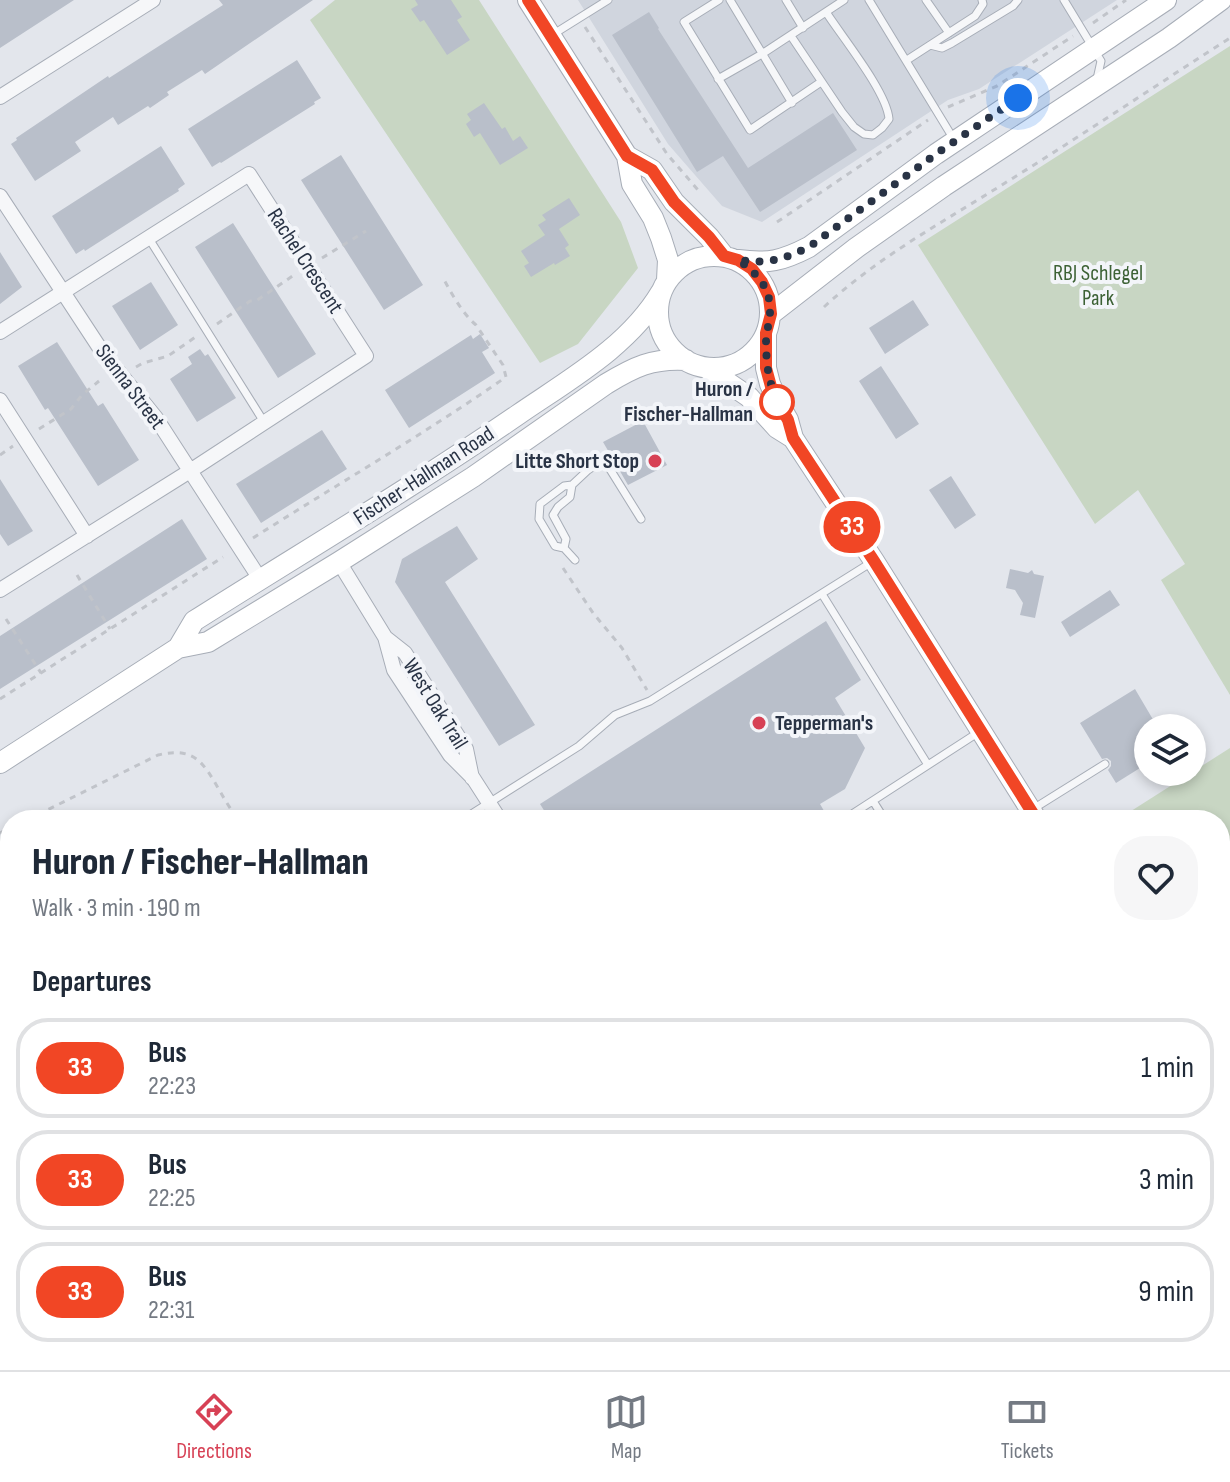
<!DOCTYPE html>
<meta charset="utf-8">
<style>
body{margin:0;font-family:"Sofia Sans Condensed",sans-serif;background:#f6f6f7;color:#1f2937;height:100vh;display:flex;flex-direction:column;font-size:30px;white-space:nowrap}
*{box-sizing:border-box;margin:0}
p{font-size:26px;color:#747a83}
.icon{flex:none;width:44px;height:44px;fill:none;stroke:currentColor;stroke-width:2;stroke-linecap:round;stroke-linejoin:round}
.map{position:relative;flex:1;overflow:hidden}
.side{position:absolute;left:0px;top:810px;width:1230px;height:560px;display:flex;flex-direction:column;background:#fff;border-radius:32px 32px 0 0;box-shadow:0 4px 12px #0003}
.side>*{flex:none}
.badge{padding:0 16px;border-radius:26px;font-size:28px;line-height:52px}
.controls{position:absolute;left:1134px;top:714px;display:grid;gap:16px}
.controls a{display:grid;place-items:center;width:72px;height:72px;border-radius:50%;background:#fff;box-shadow:0 4px 12px #0003;font-size:40px}
.you{position:absolute;width:40px;height:40px;margin:-20px;border:6px solid #fff;border-radius:50%;background:#1a73e8;box-shadow:0 0 0 12px #1a73e833}
.map>.badge{position:absolute;translate:-50% -50%;box-shadow:0 0 0 4px #fff}
h2{padding:0 32px;font-size:30px;line-height:72px}
.round{display:grid;place-items:center;flex:none;width:84px;height:84px;border-radius:32px;background:#f6f6f7}
.summary{display:flex;align-items:center;justify-content:space-between;height:136px;padding:0 32px}
h1{font-size:38px;font-weight:800;line-height:60px}
ul{padding:0;list-style:none}
li{display:flex;align-items:center;gap:24px;height:100px;margin:0 16px 12px;padding:0 16px;border:4px solid #e0e1e3;border-radius:32px}
li div{flex:1}
li b{display:block;font-size:30px}
li em{font-style:normal}
li .badge{min-width:88px;font-weight:700;text-align:center}
.dock{display:flex;justify-content:space-around;align-items:center;height:112px;border-top:2px solid #e0e1e3;background:#fff;font-size:22px;color:#747a83}
.dock a{display:grid;justify-items:center;gap:4px}
.dock .current{color:#d74155}
.map>svg:first-child{display:block}
.built{fill:#d0d5de}
.green{fill:#c8d6c3}
.water{fill:#9cb3ce}
.building{fill:#b9bfca}
.lines{fill:none;stroke-linecap:round;stroke-linejoin:round}
.lane-casing{stroke:#a7adb7;stroke-width:9}
.street-casing{stroke:#a7adb7;stroke-width:16}
.secondary-casing{stroke:#a7adb7;stroke-width:22}
.path{stroke:#c1c4ca;stroke-width:3;stroke-dasharray:6 6;stroke-linecap:butt}
.lane{stroke:#f6f7f9;stroke-width:7}
.street{stroke:#f6f7f9;stroke-width:14}
.secondary{stroke:#fff;stroke-width:20}
.line-casing{stroke:#fff;stroke-width:18}
.line{stroke:#f14625;stroke-width:12}
.walk{stroke:#293345;stroke-width:8;stroke-dasharray:0 14.4}
.stop-dot{fill:#fff;stroke:#f14625;stroke-width:4}
.poi-dot{fill:#d74155;stroke:#f3f5f9;stroke-width:3}
.labels{text-anchor:middle;dominant-baseline:central;stroke-width:8;stroke-linejoin:round;paint-order:stroke}
.street-label{font-size:22px;fill:#293345;stroke:#f3f5f9}
.park-label{font-size:22px;fill:#3d6235;stroke:#f3f5f9}
.stop-label{font-size:22px;font-weight:bold;fill:#293345;stroke:#f3f5f9;text-anchor:end}
.poi-label{font-size:22px;font-weight:bold;fill:#293345;stroke:#f3f5f9;text-anchor:end}
</style>
<div class="map">
<svg width="1230" height="1370" viewBox="0 0 1230 1370">
<rect width="100%" height="100%" fill="#e3e6ec"/>
<path class="built" d="M 578,0 L 1117,0 L 979,89 L 948,100 L 762,222 L 722,206 L 668,144 Z"/>
<path class="green" d="M 335,0 L 479,0 L 621,222 L 638,268 L 578,344 L 540,363 L 310,20 Z
M 1230,46 L 1230,695 L 1161,580 L 1185,564 L 1138,490 L 1095,524 L 918,245 Z
M 1230,748 L 1230,1049 L 1220,1033 L 1220,820 L 1117,820 Z"/>
<path class="water" d="M 0,882 L 9,886 L 10,888 L 10,989 L 0,996 Z"/>
<path class="building" d="M 0,0 L 74,0 L 0,48 Z
M 219,0 L 313,0 L 205,74 L 202,70 L 167,92 L 169,95 L 150,108 L 148,106 L 118,125 L 113,117 L 75,142 L 81,151 L 35,181 L 11,144 L 17,140 L 16,138 L 108,76 L 109,78 L 223,5 Z
M 415,0 L 451,0 L 462,17 L 457,20 L 470,40 L 447,55 L 424,20 L 420,22 L 411,9 L 418,5 Z
M 649,12 L 659,28 L 658,29 L 748,168 L 833,113 L 857,150 L 760,212 L 723,156 L 697,172 L 612,35 Z
M 297,60 L 321,98 L 314,102 L 315,104 L 221,163 L 220,162 L 212,167 L 188,129 Z
M 484,103 L 502,129 L 505,127 L 513,141 L 520,136 L 528,148 L 500,165 L 480,133 L 474,137 L 466,124 L 471,120 L 467,114 Z
M 161,146 L 185,184 L 178,189 L 179,191 L 163,201 L 85,251 L 84,249 L 76,254 L 52,216 Z
M 341,155 L 423,285 L 384,310 L 301,180 Z
M 569,198 L 580,215 L 559,229 L 569,245 L 565,248 L 570,256 L 555,265 L 554,263 L 531,277 L 524,266 L 529,263 L 521,251 L 545,235 L 538,225 L 546,220 L 542,215 Z
M 233,223 L 316,354 L 278,378 L 195,247 Z
M 0,252 L 22,287 L 0,304 Z
M 151,282 L 178,325 L 140,350 L 112,306 Z
M 913,300 L 929,325 L 885,354 L 869,328 Z
M 480,334 L 489,348 L 482,352 L 495,373 L 409,428 L 385,390 L 471,335 L 473,339 Z
M 57,342 L 98,406 L 103,403 L 139,460 L 98,486 L 48,408 L 45,410 L 18,366 Z
M 200,349 L 205,356 L 208,354 L 236,398 L 197,422 L 170,379 L 192,364 L 188,357 Z
M 881,366 L 919,424 L 896,439 L 859,381 Z
M 643,421 L 667,465 L 628,485 L 603,442 Z
M 322,430 L 347,469 L 261,523 L 236,484 Z
M 951,476 L 976,515 L 955,529 L 929,490 Z
M 0,479 L 33,531 L 8,546 L 0,534 Z
M 182,519 L 207,559 L 0,689 L 0,636 Z
M 457,526 L 478,559 L 445,582 L 535,725 L 499,746 L 395,582 L 402,559 Z
M 1010,569 L 1028,573 L 1032,570 L 1034,574 L 1044,576 L 1035,618 L 1020,615 L 1023,603 L 1015,590 L 1006,588 Z
M 1110,590 L 1120,605 L 1070,637 L 1061,622 Z
M 826,621 L 861,680 L 835,698 L 865,748 L 845,789 L 820,804 L 827,816 L 820,820 L 550,820 L 540,804 Z
M 1135,689 L 1158,728 L 1148,728 L 1148,763 L 1116,783 L 1108,770 L 1111,766 L 1111,761 L 1107,758 L 1102,759 L 1080,723 Z"/>
<g class="lines">
<defs>
<path id="lane" d="M 719,0 L 684,22 L 750,130 L 821,82
M 730,0 L 792,103
M 786,0 L 803,28
M 869,0 L 953,138
M 926,0 L 949,33
M 1064,0 L 1101,61 L 1097,79
M 552,35 L 608,0
M 791,36 L 842,112 L 854,127 L 864,134 L 873,135 L 882,128 L 889,119 C 887,92 842,37 826,12
M 930,45 L 942,48 L 952,43 L 1013,6 L 1018,0
M 907,60 L 975,16 L 983,4 L 982,0
M 718,79 L 762,54 L 844,0
M 148,237 L 264,422
M 564,548 L 566,539 L 553,515 L 558,507 L 570,497 L 572,485
M 575,560 L 564,548 L 555,546 L 539,519 L 540,504 L 564,486 L 572,485 L 588,470 L 597,464 L 608,466 L 641,519
M 822,594 L 928,765
M 873,801 L 885,820
M 1033,809 L 1105,764
M 462,820 L 579,746 L 615,715 L 650,701 L 872,562
M 843,820 L 979,732"/>
<path id="street" d="M 0,97 L 153,0
M 0,196 L 101,350 L 156,418 L 260,579
M 0,332 L 249,174 L 366,356 L 190,471 L 0,590
M 0,400 L 87,536
M 339,562 L 385,637 L 394,670 L 450,755 L 473,778 L 500,820
M 386,638 L 405,653 L 466,749 L 472,778
M 0,1098 L 10,1091
M 1220,1213 L 1224,1220 L 1225,1233 L 1220,1241
M 0,1239 L 10,1232
M 1220,1356 L 1230,1350
M 729,1360 L 735,1370
M 958,1360 L 963,1370
M 145,1370 L 161,1360
M 496,1370 L 511,1360
M 1021,1370 L 1036,1360
M 1198,1370 L 1214,1360"/>
<path id="secondary" d="M 528,0 L 627,156 L 632,184 L 653,218 L 661,238 L 668,260 L 667,280
M 627,156 L 652,170 L 674,202 L 709,237 L 724,256
M658 312a56 56 0 1 1 112 0a56 56 0 1 1-112 0Z
M 738,260 C 768,264 782,261 809,247 L 936,154 L 1166,0
M 771,314 L 856,248 L 944,186 L 1169,38 L 1221,0
M 766,333 L 766,368 L 770,384 L 780,406 L 788,420 L 793,438 L 874,561 L 1037,820
M 708,369 L 749,397 L 777,428 L 793,438
M 178,648 L 194,621 C 303,552 413,487 519,414 C 570,379 629,346 661,292
M 0,763 L 178,648 L 208,642 L 339,562 L 473,477 L 606,384 C 634,367 652,358 686,360
M 1220,1109 L 1230,1125"/>
</defs>
<use href="#lane" class="lane-casing"/>
<use href="#street" class="street-casing"/>
<use href="#secondary" class="secondary-casing"/>
<path class="path" d="M 1093,23 L 1126,0
M 585,27 L 667,154 L 698,190
M 948,107 L 997,86 L 1073,36
M 777,222 L 928,120
M 322,258 L 366,231
M 824,307 C 878,257 943,222 1005,183 C 1081,136 1155,86 1230,38
M 217,324 L 250,301 L 256,301 L 294,275
M 136,367 L 143,363 L 168,356 L 197,336
M 39,429 L 71,409 L 82,395 L 99,381
M 0,455 L 13,446
M 253,538 C 338,484 424,434 506,377 L 503,365 L 476,325 C 462,313 452,294 443,278
M 563,568 L 593,613 L 622,648 L 647,690
M 77,575 L 110,629
M 6,619 L 41,673
M 0,699 L 223,557
M 27,820 L 158,755 C 196,746 204,764 221,793 C 226,802 232,811 238,820
M 0,833 L 10,828
M 1220,1171 L 1230,1187"/>
<use href="#lane" class="lane"/>
<use href="#street" class="street"/>
<use href="#secondary" class="secondary"/>
</g>
<g class="lines">
<defs>
<path id="line" d="M 528,0 L 627,156 L 652,170 L 674,202 L 709,237 L 724,256 L 738,260 L 752,269 L 762,282 L 769,297 L 771,314 L 766,333 L 766,368 L 773,394 L 788,420 L 793,438 L 874,561 L 1037,820"/>
</defs>
<use href="#line" class="line-casing"/>
<use href="#line" class="line"/>
<path class="walk" d="M 777,402 L 780,406 C 768,384 766,363 766,338 C 767,329 770,321 770,312 C 771,288 757,273 738,260 C 768,264 782,260 809,247 L 936,154 L 1018,98"/>
</g>
<circle class="stop-dot" cx="777" cy="402" r="16"/>
<g class="poi-dot">
<circle cx="655" cy="461" r="8"/>
<circle cx="759" cy="723" r="8"/>
</g>
<g class="labels">
<g class="street-label">
<text transform="translate(305 261) rotate(57)">Rachel Crescent</text>
<text transform="translate(130 387) rotate(53)">Sienna Street</text>
<text transform="translate(424 476) rotate(-33)">Fischer-Hallman Road</text>
<text transform="translate(435 704) rotate(58)">West Oak Trail</text>
</g>
<g class="park-label">
<text x="1098" y="273">RBJ Schlegel<tspan x="1098" dy="25">Park</tspan></text>
</g>
<g class="stop-label">
<text x="753" y="389">Huron /<tspan x="753" dy="25">Fischer-Hallman</tspan></text>
</g>
<g class="poi-label">
<text x="639" y="461">Litte Short Stop</text>
<text x="775" y="723" text-anchor="start">Tepperman's</text>
</g>
</g>
</svg>
<div class="controls">
<a><svg class="icon" aria-label="layers" viewBox="0 0 24 24"><path d="M12 4l9 5-9 5-9-5zM3 14l9 5 9-5"/></svg></a>
</div>
<div class="you" style="left:1018px;top:98px"></div>
<b class="badge" style="left:852px;top:527px;background:#f14625;color:#fff">33</b>
<section class="side">
<div class="summary"><div><h1>Huron / Fischer-Hallman</h1><p>Walk · 3 min · 190 m</p></div><a class="round"><svg class="icon" aria-label="heart" viewBox="0 0 24 24"><path d="M12 20l-8-8c-3-5 5-10 8-4 3-6 11-1 8 4z"/></svg></a></div>
<h2>Departures</h2>
<ul>
<li><span class="badge" style="background:#f14625;color:#fff">33</span><div><b>Bus</b><p>22:23</p></div><em>1 min</em></li>
<li><span class="badge" style="background:#f14625;color:#fff">33</span><div><b>Bus</b><p>22:25</p></div><em>3 min</em></li>
<li><span class="badge" style="background:#f14625;color:#fff">33</span><div><b>Bus</b><p>22:31</p></div><em>9 min</em></li>
</ul>
</section>
</div>
<nav class="dock">
<a class="current"><svg class="icon" aria-label="directions" viewBox="0 0 24 24"><path d="M12 3l9 9-9 9-9-9zM9 14v-3h6M13 9l2 2-2 2"/></svg>Directions</a>
<a><svg class="icon" aria-label="map" viewBox="0 0 24 24"><path d="M3 6l6-2 6 2 6-2v14l-6 2-6-2-6 2zM9 4v14M15 6v14"/></svg>Map</a>
<a><svg class="icon" aria-label="tickets" viewBox="0 0 24 24"><path d="M3 7h18v10H3zM15 7v10"/></svg>Tickets</a>
</nav>
